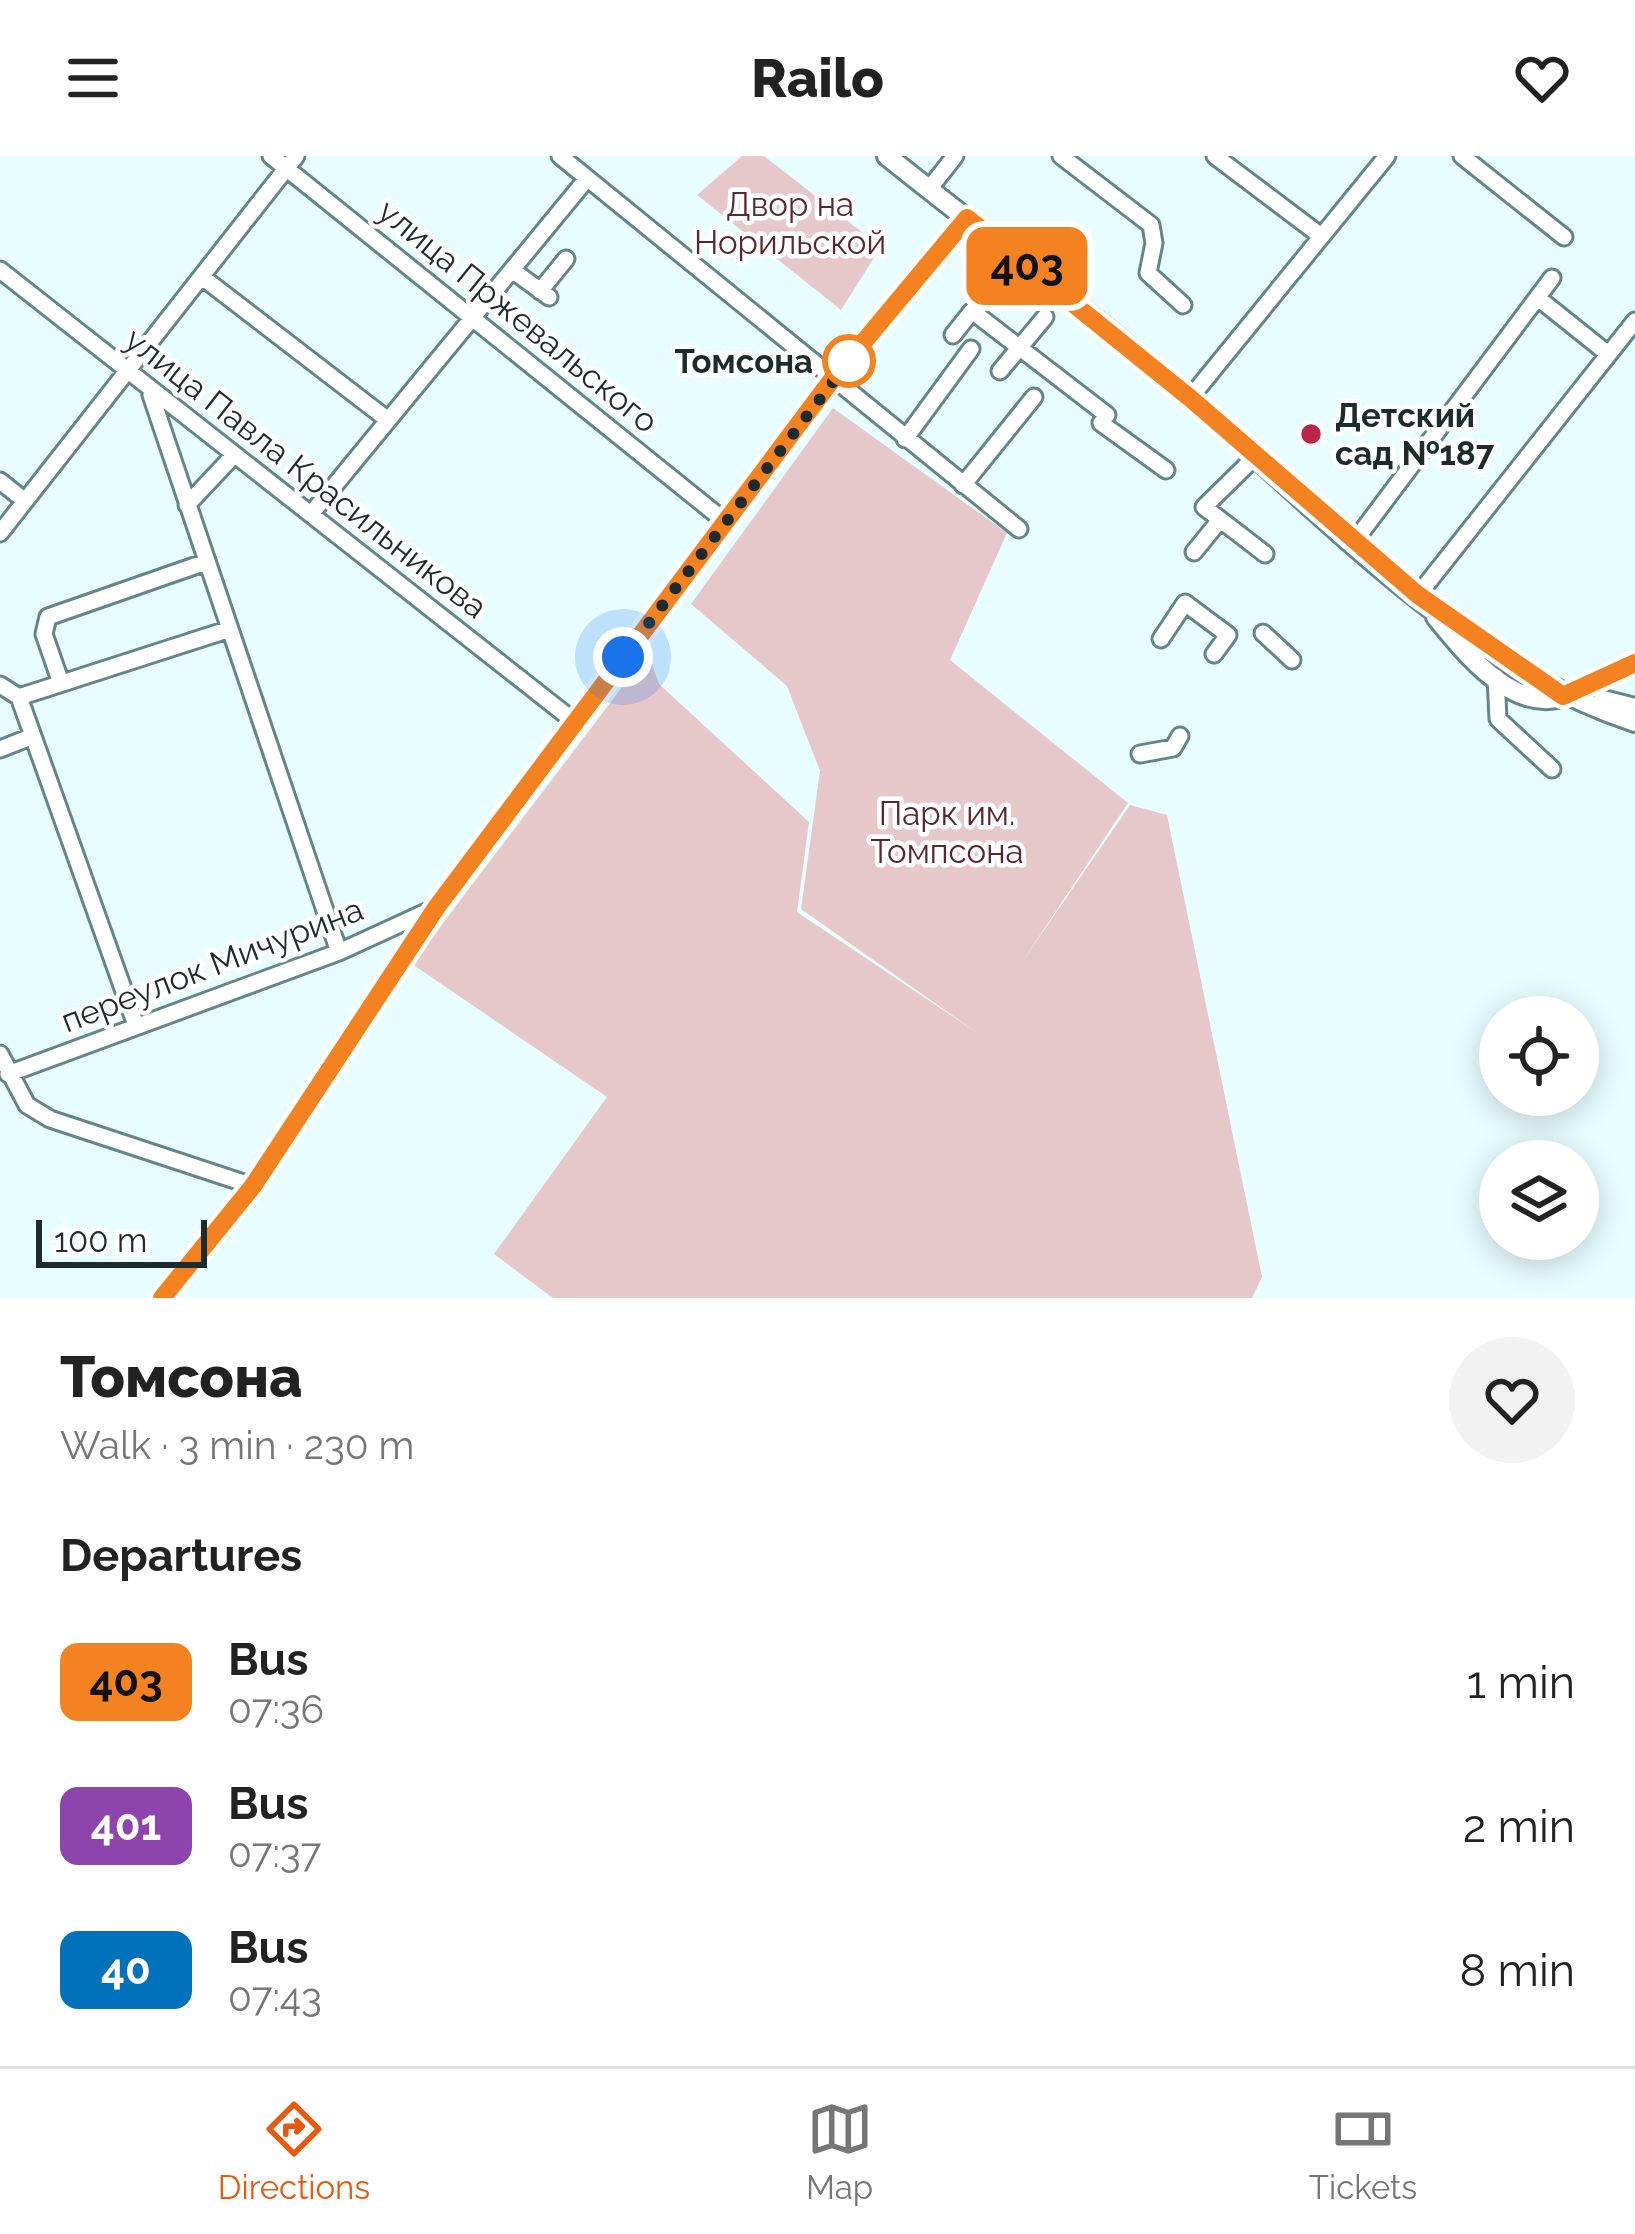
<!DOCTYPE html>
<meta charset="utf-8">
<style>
body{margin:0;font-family:Raleway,sans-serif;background:#f2f2f2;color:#222;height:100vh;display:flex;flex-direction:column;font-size:45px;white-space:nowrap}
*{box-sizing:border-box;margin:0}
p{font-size:39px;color:#767676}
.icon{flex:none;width:66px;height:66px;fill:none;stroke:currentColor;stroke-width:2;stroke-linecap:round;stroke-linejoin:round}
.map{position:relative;height:1142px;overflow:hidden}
.details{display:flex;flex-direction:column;background:#fff;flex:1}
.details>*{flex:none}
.badge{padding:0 24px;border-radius:18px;font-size:42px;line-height:78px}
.fabs{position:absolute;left:1479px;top:840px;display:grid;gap:24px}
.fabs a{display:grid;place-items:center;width:120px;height:120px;border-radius:50%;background:#fff;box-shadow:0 6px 30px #0003;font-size:60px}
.scale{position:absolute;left:36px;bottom:30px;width:171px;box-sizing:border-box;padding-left:12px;border:6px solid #1c2b2c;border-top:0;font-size:33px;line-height:42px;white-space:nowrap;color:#1c2b2c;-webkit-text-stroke:9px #fff;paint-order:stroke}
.you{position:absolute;width:60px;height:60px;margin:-30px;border:9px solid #fff;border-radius:50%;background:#1a73e8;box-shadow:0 0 0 18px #1a73e833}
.map>.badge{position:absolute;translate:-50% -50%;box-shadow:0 0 0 6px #fff}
h2{padding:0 60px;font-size:45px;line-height:108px}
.round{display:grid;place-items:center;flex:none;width:126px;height:126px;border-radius:63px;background:#f2f2f2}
.headline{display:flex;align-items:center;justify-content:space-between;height:204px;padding:0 60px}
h1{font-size:57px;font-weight:800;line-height:90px}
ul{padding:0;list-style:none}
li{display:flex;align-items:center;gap:36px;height:144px;padding:0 60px}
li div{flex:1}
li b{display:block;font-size:45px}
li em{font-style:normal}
li .badge{min-width:132px;font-weight:700;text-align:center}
header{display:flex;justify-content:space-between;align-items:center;height:156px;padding:0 60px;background:#fff;font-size:54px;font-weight:800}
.menu{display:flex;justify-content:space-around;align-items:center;height:168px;border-top:3px solid #e0e0e0;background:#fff;font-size:33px;color:#767676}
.menu a{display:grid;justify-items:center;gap:6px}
.menu .current{color:#ea580c}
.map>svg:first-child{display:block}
.green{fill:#e6c8ca}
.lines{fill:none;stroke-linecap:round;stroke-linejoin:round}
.minor-casing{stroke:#648689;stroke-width:21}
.major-casing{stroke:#648689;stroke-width:24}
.minor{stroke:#fff;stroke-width:15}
.major{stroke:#fff;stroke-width:18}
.line-casing{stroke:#fff;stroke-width:27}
.line{stroke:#f58220;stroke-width:18}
.walk{stroke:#1c2b2c;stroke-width:12;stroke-dasharray:0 21.6}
.stop-dot{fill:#fff;stroke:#f58220;stroke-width:6}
.poi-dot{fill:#b92745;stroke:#fff;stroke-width:4.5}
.labels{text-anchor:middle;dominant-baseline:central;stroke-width:9;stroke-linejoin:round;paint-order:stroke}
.park-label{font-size:33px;fill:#5c262c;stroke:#fff}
.street-label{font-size:33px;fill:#1c2b2c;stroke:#fff}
.stop-label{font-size:33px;font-weight:bold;fill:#1c2b2c;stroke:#fff;text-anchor:end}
.poi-label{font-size:33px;font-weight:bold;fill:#1c2b2c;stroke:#fff;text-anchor:start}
</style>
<header><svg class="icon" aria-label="menu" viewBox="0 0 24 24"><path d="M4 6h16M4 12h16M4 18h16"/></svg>Railo<svg class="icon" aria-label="heart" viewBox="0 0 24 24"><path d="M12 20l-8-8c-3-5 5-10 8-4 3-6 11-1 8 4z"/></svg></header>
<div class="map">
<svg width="1635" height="1142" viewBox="0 0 1635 1142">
<rect width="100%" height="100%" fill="#e7fdff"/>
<path class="green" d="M 742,0 L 764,0 L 881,91 L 841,154 L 697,39 Z
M 833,252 L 1007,377 L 950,504 L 1128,647 L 1018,812 L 1130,649 L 1167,659 L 1262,1121 L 1252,1142 L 553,1142 L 494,1098 L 607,941 L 412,808 L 648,497 L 659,528 L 809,666 L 797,756 L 976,876 L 801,753 L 820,615 L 787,530 L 691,448 Z"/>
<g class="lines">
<defs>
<path id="minor" d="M 271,0 L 727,367
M 560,0 L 1019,373
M 1061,0 L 1151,69 L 1154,87 L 1148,117 L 1183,149
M 1215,0 L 1321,80
M 1462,0 L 1564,81
M 929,33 L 955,0
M 0,114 L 575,566
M 512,114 L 549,141
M 202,121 L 388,264
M 540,135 L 566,103
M 1538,142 L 1608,198
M 953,179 L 972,155 L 1107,259
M 1000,215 L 1045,161
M 151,239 L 339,796
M 1190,242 L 1387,0
M 1101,267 L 1166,314
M 905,283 L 971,193
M 1256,300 L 1204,351 L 1265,398
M 0,325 L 25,345
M 963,329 L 1034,241
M 187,349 L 234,299
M 311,358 L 585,25
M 0,377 L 296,0
M 1354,386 L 1552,122
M 1194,396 L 1220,364
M 1418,439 L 1635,165
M 1263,477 L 1292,504
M 1161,483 L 1185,447 L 1228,479 L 1214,498
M 1496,521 L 1498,563 L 1552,613
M 61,527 L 44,478 L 48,461 L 206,406
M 0,529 L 19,541 L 230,473
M 19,541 L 136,869
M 0,593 L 33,580
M 1140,598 L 1173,592 L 1180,580
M 0,898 L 27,949 L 50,963 L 253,1030
M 8,918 L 339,796 L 435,752
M 162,1142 L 253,1030 L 436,752 L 831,225 L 967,62"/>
<path id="major" d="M 887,0 C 989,82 1096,160 1194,246 C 1328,362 1463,510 1635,566
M 1436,461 C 1463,494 1508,552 1557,542 C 1583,536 1610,518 1635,507
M 1603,544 L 1635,552"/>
</defs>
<use href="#minor" class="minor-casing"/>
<use href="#major" class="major-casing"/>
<use href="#minor" class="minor"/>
<use href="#major" class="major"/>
</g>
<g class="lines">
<defs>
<path id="line" d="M 162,1142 L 253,1030 L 436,752 L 831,225 L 967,62 L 1190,242 L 1418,439 L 1563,540 L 1635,507"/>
</defs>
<use href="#line" class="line-casing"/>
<use href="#line" class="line"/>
<path class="walk" d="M 623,501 L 855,197 L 849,205"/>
</g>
<circle class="stop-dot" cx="849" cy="205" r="24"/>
<circle class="poi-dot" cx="1311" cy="278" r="12"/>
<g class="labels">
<g class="park-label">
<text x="790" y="48">Двор на<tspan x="790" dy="38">Норильской</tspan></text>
<text x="947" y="657">Парк им.<tspan x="947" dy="38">Томпсона</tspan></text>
</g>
<g class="street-label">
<text transform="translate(518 160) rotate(39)">улица Пржевальского</text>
<text transform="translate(306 317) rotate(38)">улица Павла Красильникова</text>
<text transform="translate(212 809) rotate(-21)">переулок Мичурина</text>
</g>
<g class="stop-label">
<text x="813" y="205">Томсона</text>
</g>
<g class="poi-label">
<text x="1335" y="259">Детский<tspan x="1335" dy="38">сад №187</tspan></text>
</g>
</g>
</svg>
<div class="fabs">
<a><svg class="icon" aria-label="locate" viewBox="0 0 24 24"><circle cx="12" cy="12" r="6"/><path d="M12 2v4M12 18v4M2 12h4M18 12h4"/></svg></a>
<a><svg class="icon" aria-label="layers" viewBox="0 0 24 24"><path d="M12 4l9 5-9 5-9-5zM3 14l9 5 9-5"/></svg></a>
</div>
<div class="scale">100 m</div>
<div class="you" style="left:623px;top:501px"></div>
<b class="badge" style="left:1027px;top:110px;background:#f58220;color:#111">403</b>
</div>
<section class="details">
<div class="headline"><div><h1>Томсона</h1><p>Walk · 3 min · 230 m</p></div><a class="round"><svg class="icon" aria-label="heart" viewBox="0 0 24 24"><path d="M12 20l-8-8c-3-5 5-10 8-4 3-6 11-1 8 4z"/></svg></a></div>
<h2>Departures</h2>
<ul>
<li><span class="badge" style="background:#f58220;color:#111">403</span><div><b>Bus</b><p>07:36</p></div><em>1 min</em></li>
<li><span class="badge" style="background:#8e44ad;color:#fff">401</span><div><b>Bus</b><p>07:37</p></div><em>2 min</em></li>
<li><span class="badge" style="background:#0072bc;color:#fff">40</span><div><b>Bus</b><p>07:43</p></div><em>8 min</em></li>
</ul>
</section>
<nav class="menu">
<a class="current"><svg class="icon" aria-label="directions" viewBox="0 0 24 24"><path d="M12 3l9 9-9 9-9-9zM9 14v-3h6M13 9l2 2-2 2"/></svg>Directions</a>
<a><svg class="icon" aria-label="map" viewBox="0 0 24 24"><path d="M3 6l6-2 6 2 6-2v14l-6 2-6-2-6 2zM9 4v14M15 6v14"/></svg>Map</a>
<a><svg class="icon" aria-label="tickets" viewBox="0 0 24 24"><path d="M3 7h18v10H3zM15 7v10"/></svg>Tickets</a>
</nav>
